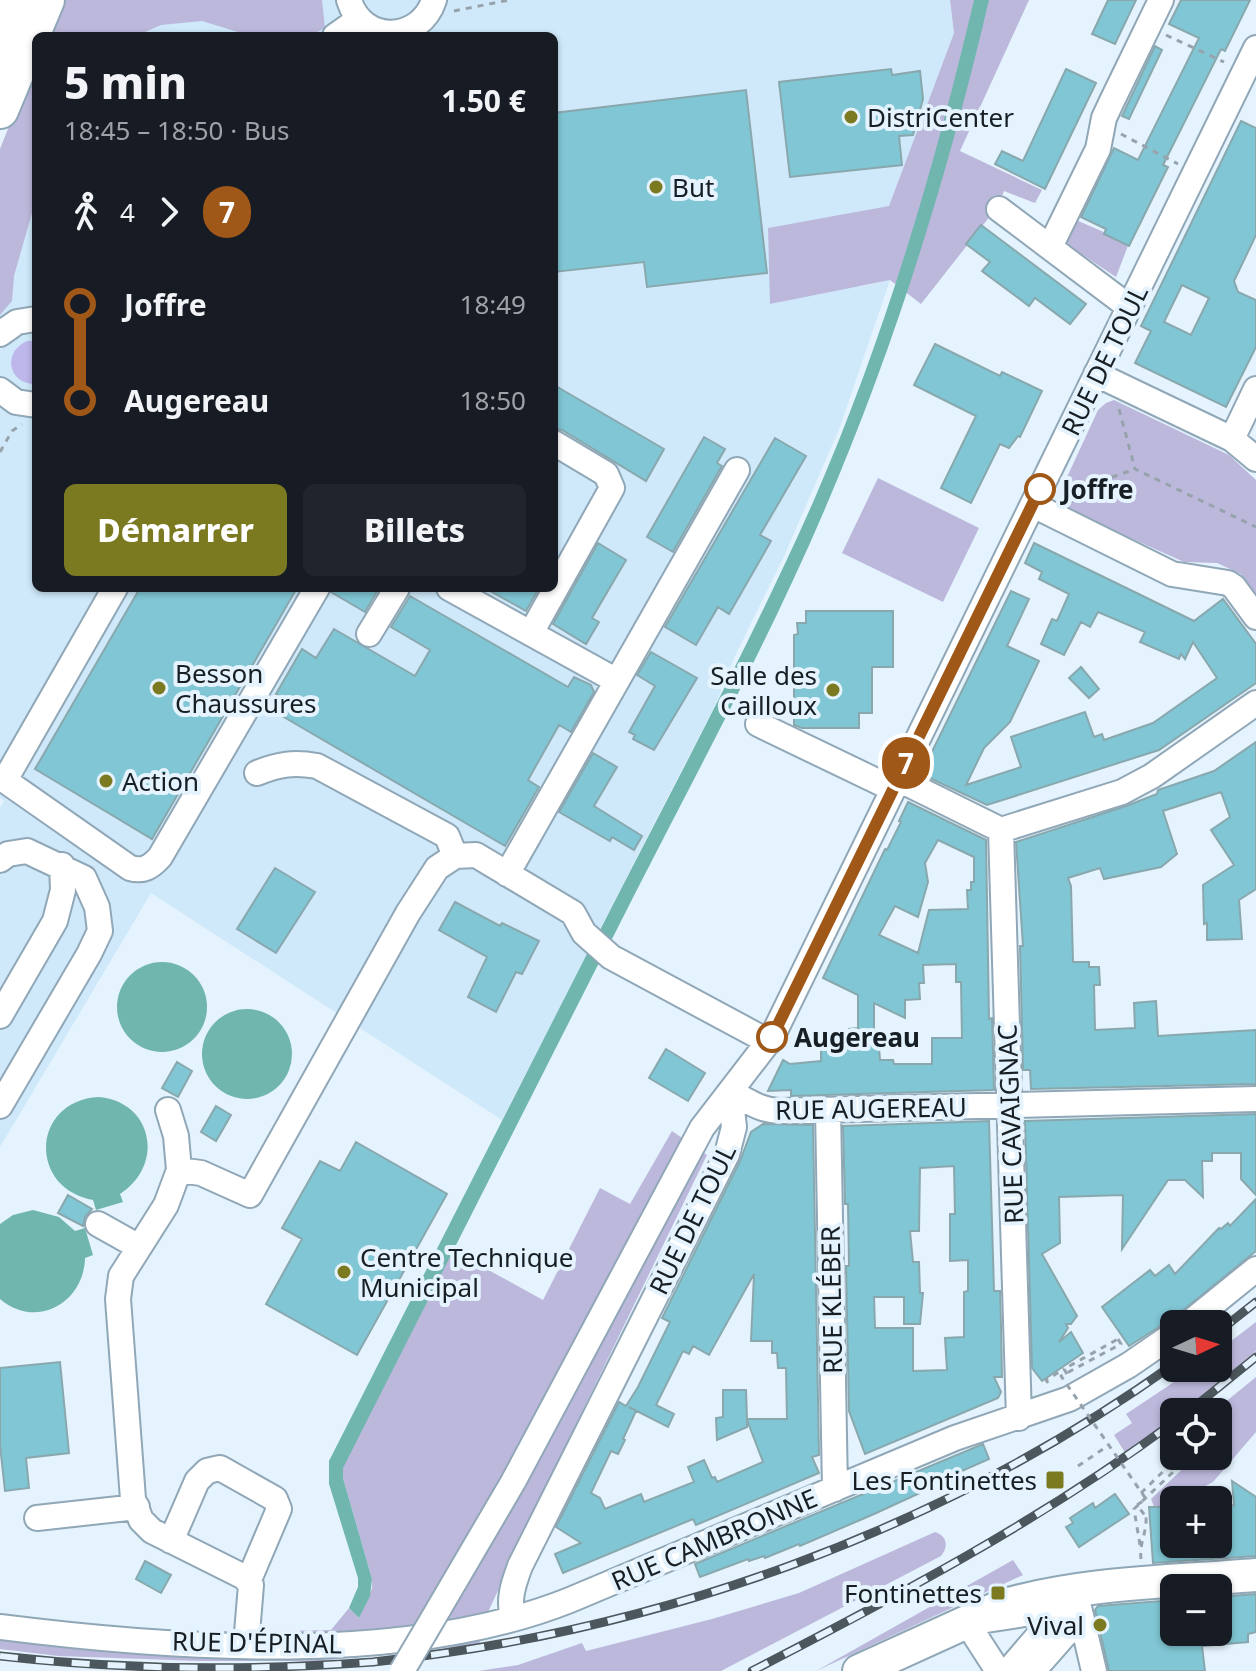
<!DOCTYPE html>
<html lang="fr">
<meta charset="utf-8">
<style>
body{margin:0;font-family:"Noto Sans",sans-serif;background:#20242c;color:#f1f3f6;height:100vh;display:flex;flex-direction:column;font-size:30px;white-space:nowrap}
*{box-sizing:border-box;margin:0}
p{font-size:26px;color:#9ea1a6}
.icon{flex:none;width:44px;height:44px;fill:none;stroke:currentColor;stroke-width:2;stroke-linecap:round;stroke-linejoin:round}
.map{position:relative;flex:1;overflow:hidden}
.panel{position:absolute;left:32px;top:32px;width:526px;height:560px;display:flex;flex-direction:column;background:#171b24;border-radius:12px;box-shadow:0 2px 6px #0004}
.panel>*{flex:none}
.badge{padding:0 16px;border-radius:26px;font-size:28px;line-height:52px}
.needle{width:52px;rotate:86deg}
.controls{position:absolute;left:1160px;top:1310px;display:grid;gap:16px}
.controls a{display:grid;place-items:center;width:72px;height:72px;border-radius:12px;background:#171b24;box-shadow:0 2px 6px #0004;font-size:40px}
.map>.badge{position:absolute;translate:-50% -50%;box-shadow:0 0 0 4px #fff}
.legs{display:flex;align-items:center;gap:12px;height:88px;padding:0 32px;font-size:26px}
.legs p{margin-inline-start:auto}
.summary{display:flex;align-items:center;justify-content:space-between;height:136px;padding:0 32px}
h1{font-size:44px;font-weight:800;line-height:60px}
.primary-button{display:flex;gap:16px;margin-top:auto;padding:16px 32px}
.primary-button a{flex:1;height:92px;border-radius:12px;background:#7c7a21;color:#fff;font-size:32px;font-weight:800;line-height:92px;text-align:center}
.primary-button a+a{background:#20242c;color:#f1f3f6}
ul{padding:0 32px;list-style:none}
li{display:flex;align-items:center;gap:28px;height:96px;font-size:30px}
li i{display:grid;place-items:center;width:12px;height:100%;margin:0 10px;background:currentColor}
li i::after{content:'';width:20px;height:20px;margin:-10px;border:6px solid;border-radius:50%;background:#171b24}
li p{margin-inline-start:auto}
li:first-child i{background:linear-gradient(#0000 50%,currentColor 0)}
li:last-child i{background:linear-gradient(currentColor 50%,#0000 0)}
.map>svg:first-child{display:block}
.built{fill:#cfe9fa}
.green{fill:#bcb8dc}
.forest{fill:#bdb7eb}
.water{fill:#70b6ae}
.building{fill:#81c6d4;stroke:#89a8ae;stroke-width:2;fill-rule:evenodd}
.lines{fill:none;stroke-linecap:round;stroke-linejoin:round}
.minor-casing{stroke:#90a7b7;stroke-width:28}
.major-casing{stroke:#90a7b7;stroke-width:36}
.highway-casing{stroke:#90a7b7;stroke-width:40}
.path{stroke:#97a3ac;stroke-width:3;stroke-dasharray:6 6;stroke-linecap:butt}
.minor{stroke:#fff;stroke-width:24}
.major{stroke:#fff;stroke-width:32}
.highway{stroke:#fff;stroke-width:36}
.rail-casing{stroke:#4c565d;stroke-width:9}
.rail{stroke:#e4f3fd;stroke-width:6;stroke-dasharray:18;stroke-linecap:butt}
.minor-bridge-casing{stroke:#90a7b7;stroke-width:28;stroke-linecap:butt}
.path-bridge{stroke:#97a3ac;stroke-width:3;stroke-dasharray:6 6;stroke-linecap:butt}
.minor-bridge{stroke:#fff;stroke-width:24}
.line-1-casing{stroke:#fff;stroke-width:18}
.line-1{stroke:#9f5818;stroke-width:12}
.poi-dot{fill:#7c7a21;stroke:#e4f3fd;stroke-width:3}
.stop-1-dot{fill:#fff;stroke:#9f5818;stroke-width:4}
.labels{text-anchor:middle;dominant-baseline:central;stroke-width:8;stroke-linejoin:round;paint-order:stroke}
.poi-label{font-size:26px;fill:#171f25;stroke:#e4f3fd;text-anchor:start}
.street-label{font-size:26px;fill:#171f25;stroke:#e4f3fd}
.stop-label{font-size:26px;font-weight:bold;fill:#171f25;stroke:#e4f3fd;text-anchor:start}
</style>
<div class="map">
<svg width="1256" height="1671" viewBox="0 0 1256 1671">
<rect width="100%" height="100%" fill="#e4f3fd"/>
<path class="built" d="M 207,0 L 950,0 L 954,33 L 859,287 L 890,280 L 840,427 L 785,554 L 735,656 L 717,701 L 502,1120 L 151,893 L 0,1147 L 0,808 L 4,801 L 0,798 L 0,229 L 36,134 L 36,588 L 554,588 L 554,36 L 79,36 Z"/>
<path class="green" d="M 59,0 L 322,0 L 325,28 L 309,36 L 251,36 L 202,21 L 161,25 L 136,36 L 45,36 Z
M 950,0 L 1029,0 L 960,151 L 1042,190 L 1035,203 L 1004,191 L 998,206 L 921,304 L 890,280 L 770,304 L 768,228 L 889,206 L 954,33 Z
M 36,58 L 36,199 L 14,276 L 12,301 L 0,315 L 0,149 Z
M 1076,220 L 1129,243 L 1116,277 L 1065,243 Z
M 1114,400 L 1229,455 L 1256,480 L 1256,595 L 1241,574 L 1217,563 L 1184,562 L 1070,511 L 1063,504 L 1061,490 L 1098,410 L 1106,403 Z
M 878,478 L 979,528 L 943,602 L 842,553 Z
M 672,1131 L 707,1155 L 543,1492 L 479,1632 L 480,1644 L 320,1661 L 200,1661 L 58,1656 L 0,1649 L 0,1614 C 109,1632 221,1633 331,1630 L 349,1608 L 359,1618 L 372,1588 L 372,1579 L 343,1478 L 342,1468 L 452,1250 L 543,1300 L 600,1188 L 630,1204 Z
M 1256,1322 L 1256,1351 L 1181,1412 L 1174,1412 L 1174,1417 L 1126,1454 L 1114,1435 L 1132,1423 L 1126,1414 L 1195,1368 L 1218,1368 L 1218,1351 Z
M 1256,1377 L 1256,1432 L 1213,1482 L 1156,1512 L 1151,1499 L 1196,1456 L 1218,1456 L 1218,1412 L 1213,1412 Z
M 935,1532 C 947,1536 949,1546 941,1556 L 721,1671 L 478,1671 L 518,1665 L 582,1643 L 586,1651 L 712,1619 L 799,1593 Z
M 1013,1560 L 1023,1575 L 816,1671 Z"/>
<path class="forest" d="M 27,341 L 36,341 L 35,384 C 8,384 2,352 27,341 Z"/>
<path class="water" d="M 974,0 L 989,0 C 948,175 895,346 824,511 C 761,658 683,797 612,939 L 599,932 C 672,789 749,647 814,500 C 884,339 934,170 974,0 Z
M 592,944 L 605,951 L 343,1468 L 343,1478 L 372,1579 L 370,1596 L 359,1618 L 349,1608 L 358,1587 L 358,1578 L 329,1484 L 329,1461 Z
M117 1007a45 45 0 1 1 90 0a45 45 0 1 1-90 0Z
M202 1054a45 45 0 1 1 90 0a45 45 0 1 1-90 0Z
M 99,1097 C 153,1102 165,1165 120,1194 L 123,1202 L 96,1210 L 93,1200 C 27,1188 32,1100 99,1097 Z
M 33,1210 L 59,1217 L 75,1231 L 85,1228 L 93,1255 L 85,1258 C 84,1303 36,1330 0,1299 L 0,1224 L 13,1215 Z"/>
<path class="building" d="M 1108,0 L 1136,0 L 1115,44 L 1092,34 Z
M 1181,0 L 1250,0 L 1225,51 L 1221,49 L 1163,165 L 1168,167 L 1129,246 L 1104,234 L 1106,229 L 1081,217 L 1114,148 L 1138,160 L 1199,38 L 1169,24 Z
M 1155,46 L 1162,50 L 1129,119 L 1122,116 Z
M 891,69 L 892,75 L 920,71 L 923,99 L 913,135 L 899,136 L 902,165 L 790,177 L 779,82 Z
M 1066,69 L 1096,83 L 1045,189 L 995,164 L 1002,151 L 1023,161 Z
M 746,90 L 767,273 L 647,287 L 644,262 L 554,272 L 554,113 Z
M 1241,121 L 1256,128 L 1256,235 L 1234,281 L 1238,292 L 1256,300 L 1256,347 L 1226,407 L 1135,363 L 1151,331 L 1141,326 ZM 1182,285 L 1209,298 L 1191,335 L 1164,322 Z
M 981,225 L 1086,304 L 1070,324 L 1035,298 L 1029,306 L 982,271 L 990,262 L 966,244 Z
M 935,344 L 1000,376 L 1002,372 L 1042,391 L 1020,437 L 1018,436 L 1009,448 L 1000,444 L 971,503 L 941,488 L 976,416 L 914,385 Z
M 554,385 L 664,449 L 646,481 L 562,430 L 554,428 Z
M 704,437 L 725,449 L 717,463 L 722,466 L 673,552 L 647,537 Z
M 775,438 L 806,456 L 760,535 L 771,541 L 736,602 L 729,614 L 718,607 L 696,645 L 665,627 Z
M 598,543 L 626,560 L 592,618 L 599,622 L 586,644 L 553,624 Z
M 1034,543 L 1194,621 L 1223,599 L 1256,644 L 1256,683 L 1159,750 L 987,805 L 921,774 L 1011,591 L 1029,599 L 1007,646 L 1039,661 L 1010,722 L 984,748 L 966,785 L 1021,767 L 1011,737 L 1085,712 L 1094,737 L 1102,734 L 1104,740 L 1153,723 L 1217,678 L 1193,642 L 1185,659 L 1181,654 L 1179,659 L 1140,642 L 1145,632 L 1098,612 L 1090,627 L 1081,622 L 1064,655 L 1041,644 L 1052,619 L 1057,621 L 1069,594 L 1039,579 L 1042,572 L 1025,563 Z
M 140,588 L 297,588 L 152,839 L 35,769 Z
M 332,588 L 379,588 L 365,612 L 331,592 Z
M 485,588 L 539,588 L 526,611 Z
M 410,596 L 568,687 L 574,677 L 591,685 L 594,692 L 571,732 L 559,725 L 528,780 L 539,787 L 505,846 L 282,716 L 290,703 L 276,694 L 302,649 L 316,658 L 334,629 L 415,676 L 430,650 L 391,627 Z
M 806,611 L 893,611 L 893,667 L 872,667 L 872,713 L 859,713 L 859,728 L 802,728 L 794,725 L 794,635 L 798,634 L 797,623 L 806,623 Z
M 651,652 L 697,678 L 654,750 L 633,739 L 635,735 L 629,732 L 655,686 L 637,675 Z
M 1081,667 L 1099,689 L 1089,698 L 1069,678 Z
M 1256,742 L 1256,889 L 1239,900 L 1242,939 L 1207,940 L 1207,923 L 1204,924 L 1203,885 L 1234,865 L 1211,830 L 1230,817 L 1221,792 L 1163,811 L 1177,854 L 1161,867 L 1104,879 L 1100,868 L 1068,878 L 1071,886 L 1073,962 L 1089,962 L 1089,967 L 1099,967 L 1100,985 L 1094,985 L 1095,1030 L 1135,1028 L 1134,1003 L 1156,1001 L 1158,1036 L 1256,1030 L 1256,1084 L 1031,1089 L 1030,1070 L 1023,1070 L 1020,946 L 1023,946 L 1016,842 L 1126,806 L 1157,794 L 1158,790 L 1214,771 Z
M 593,753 L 617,767 L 594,806 L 642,836 L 634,850 L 612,837 L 610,841 L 559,812 Z
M 908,802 L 986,840 L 989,1019 L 992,1018 L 994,1090 L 791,1096 L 791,1090 L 768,1091 L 783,1060 L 790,1064 L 821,1061 L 821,1045 L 849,1044 L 849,1029 L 858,1028 L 858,995 L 823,978 L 885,849 L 887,850 L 901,822 L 899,821 ZM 938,840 L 974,857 L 974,882 L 971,882 L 971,890 L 967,890 L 968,909 L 929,910 L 918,953 L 879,935 L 895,906 L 918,917 L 928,882 L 925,863 ZM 956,964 L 956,982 L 961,982 L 962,1038 L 932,1038 L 932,1064 L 894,1064 L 893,1060 L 880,1060 L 879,1047 L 874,1047 L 874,1003 L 905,1018 L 905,1000 L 920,999 L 919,983 L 924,983 L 923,965 Z
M 275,868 L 315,892 L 276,953 L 237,929 Z
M 455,902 L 500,926 L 502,923 L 539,941 L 522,974 L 516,972 L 496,1012 L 468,997 L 487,957 L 439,930 Z
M 666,1049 L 705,1073 L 688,1101 L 649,1078 Z
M 177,1062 L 192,1071 L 178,1097 L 162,1088 Z
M 216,1106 L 231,1115 L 216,1141 L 201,1132 Z
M 1256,1114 L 1256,1195 L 1241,1179 L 1241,1153 L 1212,1153 L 1212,1161 L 1202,1161 L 1203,1197 L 1185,1180 L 1168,1180 L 1122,1249 L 1123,1195 L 1059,1197 L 1060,1243 L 1042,1254 L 1077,1316 L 1071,1324 L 1066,1324 L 1068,1328 L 1059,1342 L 1071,1332 L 1083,1353 L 1042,1381 L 1032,1368 L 1025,1121 Z
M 989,1121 L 994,1291 L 1000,1291 L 1001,1326 L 1002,1377 L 994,1377 L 1001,1392 L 998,1398 L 865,1454 L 849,1411 L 846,1266 L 849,1266 L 848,1204 L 845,1204 L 843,1126 ZM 954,1166 L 955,1214 L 950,1214 L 950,1261 L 968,1260 L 968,1291 L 964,1292 L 964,1337 L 945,1338 L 947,1370 L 913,1371 L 913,1328 L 875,1328 L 874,1297 L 904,1297 L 904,1324 L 920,1324 L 923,1293 L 920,1293 L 919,1262 L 913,1262 L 910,1231 L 919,1231 L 920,1168 Z
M 763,1124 L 813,1125 L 819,1455 L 812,1457 L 819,1473 L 696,1525 L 693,1519 L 563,1573 L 555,1554 L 581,1543 L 556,1527 L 619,1402 L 626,1406 L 638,1387 L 670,1322 L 662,1318 L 740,1161 L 751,1132 ZM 754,1274 L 751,1341 L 772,1341 L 772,1353 L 777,1353 L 778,1368 L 786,1368 L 787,1419 L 747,1419 L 746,1390 L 723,1390 L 723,1417 L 716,1418 L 717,1440 L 747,1427 L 747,1420 L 763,1462 L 717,1482 L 715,1477 L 712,1478 L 704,1460 L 688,1467 L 694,1482 L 644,1502 L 641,1494 L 605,1509 L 600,1498 L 591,1493 L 611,1451 L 618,1454 L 625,1440 L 623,1439 L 636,1411 L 629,1407 L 668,1427 L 674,1414 L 656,1405 L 683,1351 L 689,1354 L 693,1346 L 709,1355 Z
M 356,1142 L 447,1194 L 357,1355 L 266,1304 L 302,1239 L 282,1228 L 320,1161 L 340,1171 Z
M 68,1195 L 92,1209 L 85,1217 L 83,1226 L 58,1213 Z
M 1256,1199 L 1256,1251 L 1176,1316 L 1129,1346 L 1102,1307 L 1150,1270 L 1155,1276 L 1169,1265 L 1175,1274 L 1219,1228 L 1221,1229 L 1228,1223 L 1230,1226 Z
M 60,1362 L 69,1453 L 26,1458 L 29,1488 L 5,1491 L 0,1445 L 0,1368 Z
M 983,1444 L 989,1459 L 919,1490 L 920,1493 L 874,1514 L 800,1546 L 799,1544 L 765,1558 L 764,1556 L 749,1561 L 748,1559 L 700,1577 L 695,1564 Z
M 1232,1481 L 1256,1497 L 1256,1556 L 1153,1563 L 1149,1507 L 1164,1507 L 1165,1531 L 1171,1525 L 1174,1544 L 1218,1544 L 1218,1506 L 1234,1505 Z
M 1115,1494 L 1129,1514 L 1079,1547 L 1066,1527 L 1073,1523 L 1070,1518 L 1093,1503 L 1095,1508 Z
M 145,1561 L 171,1575 L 161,1593 L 136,1579 Z
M 1256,1594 L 1256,1632 L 1248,1634 L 1248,1642 L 1202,1646 L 1205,1671 L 1109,1671 L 1095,1610 L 1098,1606 L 1174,1600 L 1174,1632 L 1218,1632 L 1218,1597 Z"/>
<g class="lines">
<defs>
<path id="minor" d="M 349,0 C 362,44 420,43 434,0
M 335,36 L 359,19
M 999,209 L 1129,307
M 1050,247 L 1098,149 L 1104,118 L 1111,103 L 1161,0
M 0,334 L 17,322 L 36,319
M 1096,374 L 1232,439 L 1256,459
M 0,390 L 16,402 L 36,405
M 1232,439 L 1256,389
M 1033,505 L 1172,574 L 1228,583 L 1234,587 L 1256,617
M 449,588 L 617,681
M 531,633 L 612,488 L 606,474 L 554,443
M 369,634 L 397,588
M 758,724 L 893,789
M 257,773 C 279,764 294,762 317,766 L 447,836 L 455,856
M 0,777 L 130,868 C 143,872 151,867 160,857 L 317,588
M 898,779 L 1001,830 L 1122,792 L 1152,776 L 1256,703
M 5,780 L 115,588
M 1001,830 L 1019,1418
M 0,860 L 8,854 L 27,851 L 84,878 L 97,907 L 100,931 L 89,954 L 0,1106
M 507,874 L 737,470
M 0,1016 L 55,921 L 63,890 L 62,865
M 730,1092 C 748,1100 758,1110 779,1111 L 1256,1099
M 168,1110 L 176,1136 L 179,1170
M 828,1110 L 835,1489
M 98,1224 L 139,1247
M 1188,1324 L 1256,1269
M 37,1518 L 137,1507
M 171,1541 L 197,1481 L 207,1471 L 220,1468 L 275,1499 L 279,1509 L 248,1582
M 1075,1590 L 1094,1671
M 438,1610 L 513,1482 L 702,1128 L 772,1037 L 1256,48
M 513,1619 C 508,1599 513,1585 520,1566 L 727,1154 L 734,1127 L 730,1092
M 0,1627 C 174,1649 405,1666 570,1600 L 955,1438 L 1069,1399 L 1129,1365 L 1174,1334
M 246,1645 L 251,1585 L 244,1577 L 152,1531 L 141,1520 L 133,1499 L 118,1299 L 121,1276 L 166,1205 L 179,1170 L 201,1173 L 250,1195 L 408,913 L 437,868 L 455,856 L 476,855 L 573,913 L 584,933 L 611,957 L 769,1042
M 998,1671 L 967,1623 L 1037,1612 L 1053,1618 L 1067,1633
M 1008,1671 L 1062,1608
M 1033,1671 L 1076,1622"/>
<path id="major" d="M 859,1671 L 1002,1606 C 1084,1582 1172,1582 1256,1575"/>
<path id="highway" d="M 0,52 L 18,0
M 0,110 L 46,0"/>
</defs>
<use href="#minor" class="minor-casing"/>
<use href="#major" class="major-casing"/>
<use href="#highway" class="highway-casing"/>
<path class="path" d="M 454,11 L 509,0
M 1166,35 L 1224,62
M 1121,134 L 1178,164
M 1119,409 L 1135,469 L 1256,527
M 0,452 L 12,431 L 22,424
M 1071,502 L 1101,481 L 1135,469
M 1067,1374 L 1064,1369 L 1118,1339
M 1048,1383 L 1046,1380 L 1064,1369
M 1078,1466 L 1109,1445
M 1141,1493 L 1179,1456
M 1140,1545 L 1134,1509 L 1190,1456
M 1141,1559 C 1139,1543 1147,1533 1146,1517"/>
<use href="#minor" class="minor"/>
<use href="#major" class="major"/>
<use href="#highway" class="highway"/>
<defs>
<path id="rail" d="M 1218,1332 L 1256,1302
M 1188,1412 L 1256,1357
M 0,1656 C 123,1670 249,1671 373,1662 C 658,1632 939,1532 1174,1364
M 752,1671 C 899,1595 1040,1521 1174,1422"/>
</defs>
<use href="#rail" class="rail-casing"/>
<use href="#rail" class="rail"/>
<defs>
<path id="minor-bridge" d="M 402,1671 L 438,1610"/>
</defs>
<use href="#minor-bridge" class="minor-bridge-casing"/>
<path class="path-bridge" d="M 1118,1339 L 1121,1344 L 1061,1376 L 1146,1499 L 1137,1505 L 1146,1517"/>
<use href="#minor-bridge" class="minor-bridge"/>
</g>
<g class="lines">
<defs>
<path id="line-1" d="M 772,1037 L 1040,489"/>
</defs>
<use href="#line-1" class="line-1-casing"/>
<use href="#line-1" class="line-1"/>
</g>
<g class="poi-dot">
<circle cx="851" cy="117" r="8"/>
<circle cx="656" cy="187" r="8"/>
<circle cx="159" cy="688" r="8"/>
<circle cx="833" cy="690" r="8"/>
<circle cx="106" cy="781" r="8"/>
<circle cx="344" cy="1272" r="8"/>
<rect x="1045" y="1470" width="20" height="20" rx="4"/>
<rect x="990" y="1585" width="16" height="16" rx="4"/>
<circle cx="1100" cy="1625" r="8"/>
</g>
<g class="stop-1-dot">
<circle cx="1040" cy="489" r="14"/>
<circle cx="772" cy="1037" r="14"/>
</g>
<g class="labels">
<g class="poi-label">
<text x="867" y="117">DistriCenter</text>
<text x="672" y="187">But</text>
<text x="175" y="673">Besson<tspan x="175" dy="30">Chaussures</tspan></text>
<text x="817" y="675" text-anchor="end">Salle des<tspan x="817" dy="30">Cailloux</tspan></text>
<text x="122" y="781">Action</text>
<text x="360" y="1257">Centre Technique<tspan x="360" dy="30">Municipal</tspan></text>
<text x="1037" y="1480" text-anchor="end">Les Fontinettes</text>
<text x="982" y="1593" text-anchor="end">Fontinettes</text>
<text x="1084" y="1625" text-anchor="end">Vival</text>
</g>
<g class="street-label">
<text transform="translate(1104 360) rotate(-64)">RUE DE TOUL</text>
<text transform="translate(871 1108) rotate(-1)">RUE AUGEREAU</text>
<text transform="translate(1010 1124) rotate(-92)">RUE CAVAIGNAC</text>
<text transform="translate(692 1219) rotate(-64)">RUE DE TOUL</text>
<text transform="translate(831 1300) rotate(-91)">RUE KLÉBER</text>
<text transform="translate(714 1539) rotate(-23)">RUE CAMBRONNE</text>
<text transform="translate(257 1642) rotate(1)">RUE D'ÉPINAL</text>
</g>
<g class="stop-label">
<text x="1062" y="489">Joffre</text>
<text x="794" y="1037">Augereau</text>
</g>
</g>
</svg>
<div class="controls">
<a><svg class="needle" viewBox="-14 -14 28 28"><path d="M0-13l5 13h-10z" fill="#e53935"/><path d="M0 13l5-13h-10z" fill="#9ea1a6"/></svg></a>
<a><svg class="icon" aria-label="locate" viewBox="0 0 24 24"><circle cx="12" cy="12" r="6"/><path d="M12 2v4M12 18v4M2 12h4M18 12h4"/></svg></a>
<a>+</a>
<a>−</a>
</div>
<b class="badge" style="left:906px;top:763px;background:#9f5818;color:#fff">7</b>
<section class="panel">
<div class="summary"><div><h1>5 min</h1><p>18:45 – 18:50 · Bus</p></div><b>1.50 €</b></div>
<div class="legs"><svg class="icon" aria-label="walk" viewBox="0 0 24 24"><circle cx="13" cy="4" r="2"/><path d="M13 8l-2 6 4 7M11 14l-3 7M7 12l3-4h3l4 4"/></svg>4<svg class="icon" aria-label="forward" viewBox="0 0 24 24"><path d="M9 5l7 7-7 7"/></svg><b class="badge" style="background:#9f5818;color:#fff">7</b></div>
<ul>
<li><i style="color:#9f5818"></i><b>Joffre</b><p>18:49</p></li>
<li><i style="color:#9f5818"></i><b>Augereau</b><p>18:50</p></li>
</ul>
<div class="primary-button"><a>Démarrer</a><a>Billets</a></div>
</section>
</div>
